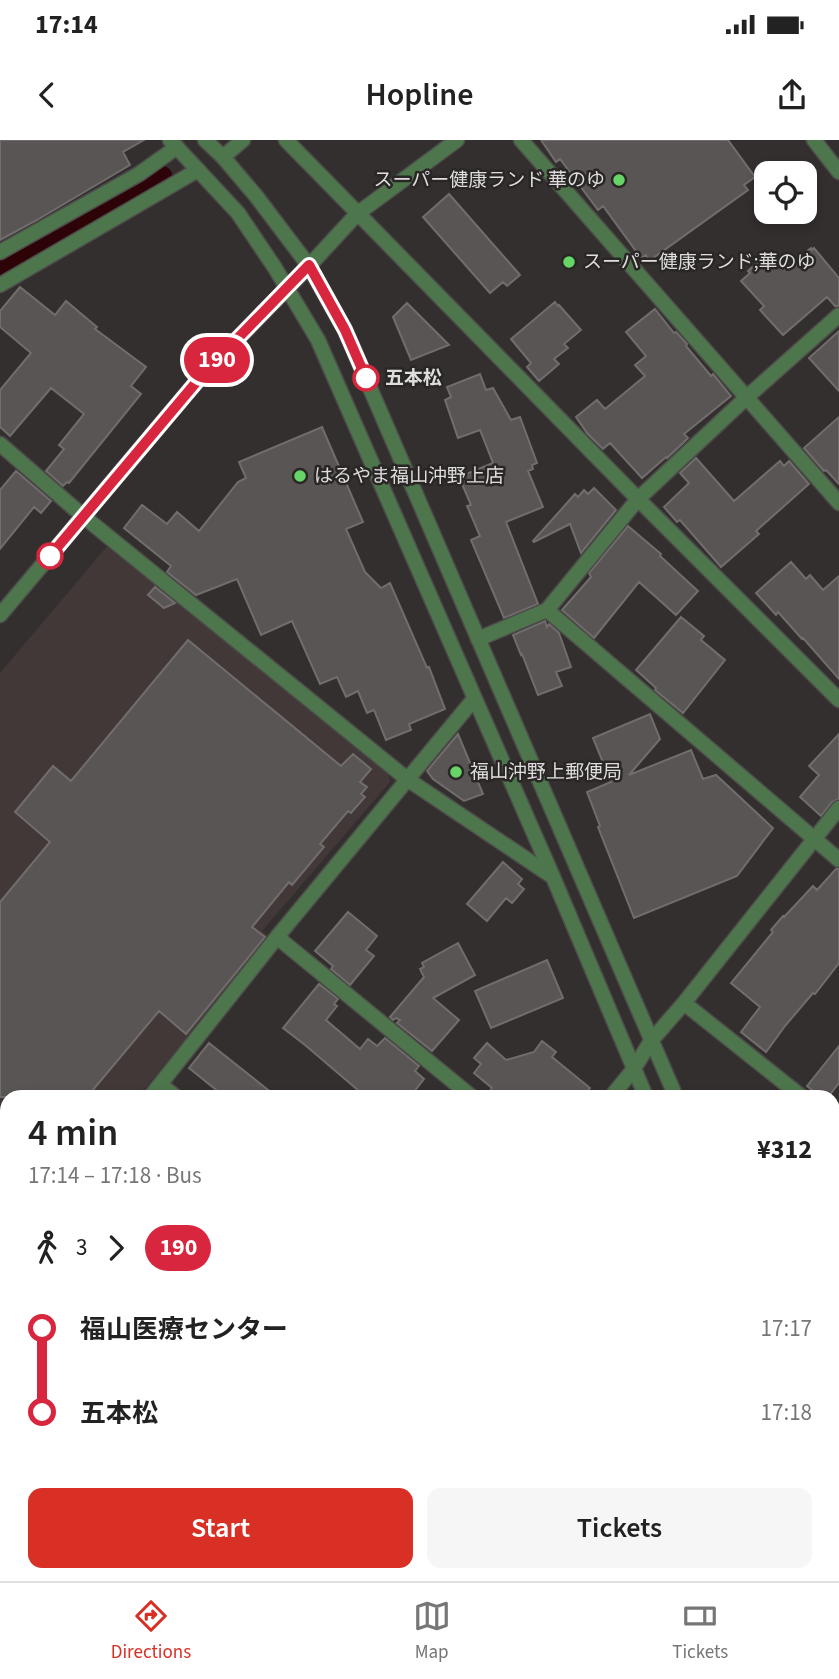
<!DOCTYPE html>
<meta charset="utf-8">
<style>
body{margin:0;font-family:"Source Sans 3","Noto Sans JP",sans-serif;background:#f6f6f6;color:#222;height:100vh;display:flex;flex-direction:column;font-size:26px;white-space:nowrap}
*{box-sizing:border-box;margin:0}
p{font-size:23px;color:#767676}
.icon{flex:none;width:38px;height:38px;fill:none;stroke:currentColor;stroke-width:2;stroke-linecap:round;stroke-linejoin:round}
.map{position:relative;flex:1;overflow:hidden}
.side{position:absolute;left:0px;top:950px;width:840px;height:492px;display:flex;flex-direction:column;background:#fff;border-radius:21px 21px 0 0;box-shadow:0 4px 10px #0003}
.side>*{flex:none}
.badge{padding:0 14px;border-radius:23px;font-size:24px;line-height:46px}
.tools{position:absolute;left:754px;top:21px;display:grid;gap:14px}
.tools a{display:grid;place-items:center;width:63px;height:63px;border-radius:14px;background:#fff;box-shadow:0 4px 10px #0003;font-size:35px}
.map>.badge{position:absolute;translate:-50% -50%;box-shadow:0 0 0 4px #fff}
.legs{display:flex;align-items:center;gap:10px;height:77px;padding:0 28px;font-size:23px}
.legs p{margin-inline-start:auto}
.headline{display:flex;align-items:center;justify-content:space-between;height:119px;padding:0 28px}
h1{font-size:38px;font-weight:600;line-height:52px}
.cta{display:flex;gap:14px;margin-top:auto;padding:14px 28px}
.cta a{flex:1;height:80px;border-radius:14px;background:#d93025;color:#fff;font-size:28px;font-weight:600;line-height:80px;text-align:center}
.cta a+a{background:#f6f6f6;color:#222}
ul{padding:0 28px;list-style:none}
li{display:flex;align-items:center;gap:24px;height:84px;font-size:26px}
li i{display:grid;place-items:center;width:10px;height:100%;margin:0 9px;background:currentColor}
li i::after{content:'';width:18px;height:18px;margin:-9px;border:5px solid;border-radius:50%;background:#fff}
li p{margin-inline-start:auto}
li:first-child i{background:linear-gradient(#0000 50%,currentColor 0)}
li:last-child i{background:linear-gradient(currentColor 50%,#0000 0)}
.status{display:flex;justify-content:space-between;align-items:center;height:49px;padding:0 35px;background:#fff;direction:ltr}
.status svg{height:19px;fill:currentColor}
header{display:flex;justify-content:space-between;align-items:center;height:91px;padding:0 28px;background:#fff;font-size:32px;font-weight:600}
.dock{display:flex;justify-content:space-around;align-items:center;height:98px;border-top:2px solid #e0e0e0;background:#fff;font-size:19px;color:#767676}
.dock a{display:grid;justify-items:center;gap:4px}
.dock .on{color:#d93025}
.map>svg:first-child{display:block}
.built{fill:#423838}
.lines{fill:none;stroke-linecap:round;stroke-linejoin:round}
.canal{stroke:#2d0308;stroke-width:23}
.building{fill:#595555;stroke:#716d6d;stroke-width:2}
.minor-casing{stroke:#4e4b4b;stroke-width:17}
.tertiary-casing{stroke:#4e4b4b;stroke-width:17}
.minor{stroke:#4e764c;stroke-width:14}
.tertiary{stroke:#4e764c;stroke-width:14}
.line-1-casing{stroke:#fff;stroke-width:16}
.line-1{stroke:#d7263d;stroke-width:10}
.poi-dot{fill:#66d466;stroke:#292625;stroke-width:2.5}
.stop-1-dot{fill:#fff;stroke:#d7263d;stroke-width:3.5}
.labels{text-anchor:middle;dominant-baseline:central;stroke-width:5;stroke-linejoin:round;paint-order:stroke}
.poi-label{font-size:19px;fill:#dedcdc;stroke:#292625;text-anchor:start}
.stop-label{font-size:19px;font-weight:bold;fill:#dedcdc;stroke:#292625;text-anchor:start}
</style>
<div class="status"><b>17:14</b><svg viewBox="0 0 49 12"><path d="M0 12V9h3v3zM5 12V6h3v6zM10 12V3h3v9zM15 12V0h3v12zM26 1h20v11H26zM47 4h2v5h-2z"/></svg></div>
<header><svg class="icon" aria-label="back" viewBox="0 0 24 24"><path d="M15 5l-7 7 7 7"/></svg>Hopline<svg class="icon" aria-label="share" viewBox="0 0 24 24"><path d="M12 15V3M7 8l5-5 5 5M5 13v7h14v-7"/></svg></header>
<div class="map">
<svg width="839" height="1441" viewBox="0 0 839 1441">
<rect width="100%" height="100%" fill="#332f2f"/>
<path class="built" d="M 108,405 L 388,634 L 390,642 L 262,791 L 269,797 L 138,957 L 7,957 L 7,1044 L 0,1038 L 0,533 Z"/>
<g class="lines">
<path class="canal" d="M 0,128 L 161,37"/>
</g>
<path class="building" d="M 0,0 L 144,0 L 123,12 L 130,25 L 37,80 L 0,100 Z
M 541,0 L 728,0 L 755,37 L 744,45 L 748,50 L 649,121 L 646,115 L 641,118 L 603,66 L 598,70 L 560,19 L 556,22 Z
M 449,54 L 520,135 L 507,146 L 503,142 L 490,153 L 423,77 Z
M 811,108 L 812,110 L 814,108 L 839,138 L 839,166 L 835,166 L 827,157 L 783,195 L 760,170 L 764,166 L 741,141 L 750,133 L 748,131 L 769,112 L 785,129 Z
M 20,147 L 55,175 L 66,161 L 97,187 L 95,189 L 146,227 L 131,246 L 141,254 L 69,343 L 67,342 L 63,346 L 46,331 L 64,309 L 59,305 L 84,274 L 51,248 L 10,296 L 0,287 L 0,250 L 31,213 L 0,187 L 0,171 Z
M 555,162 L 558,166 L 559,165 L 581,190 L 564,204 L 568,208 L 554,219 L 559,224 L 539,241 L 527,227 L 531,223 L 511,199 Z
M 407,163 L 449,205 L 411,220 L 393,177 Z
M 655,169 L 674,193 L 676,192 L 687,204 L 686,206 L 711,236 L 713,234 L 731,256 L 684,294 L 688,298 L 683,303 L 667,318 L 666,317 L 642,338 L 610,303 L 603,309 L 587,293 L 576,277 L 597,260 L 605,269 L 645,236 L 635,225 L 646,216 L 626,192 Z
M 839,191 L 839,251 L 809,218 Z
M 480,234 L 486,250 L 493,248 L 511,280 L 520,277 L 537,323 L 532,325 L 533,329 L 528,331 L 543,367 L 506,382 L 538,464 L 504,478 L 471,400 L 480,396 L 467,366 L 471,365 L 459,337 L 493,323 L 480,290 L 458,298 L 445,260 L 451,257 L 447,247 Z
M 839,277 L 839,344 L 826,330 L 824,331 L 804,308 Z
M 322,287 L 363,382 L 346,389 L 365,432 L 381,448 L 390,443 L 427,528 L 429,527 L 445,569 L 409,584 L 411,590 L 386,600 L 374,570 L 367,573 L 358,551 L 346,557 L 337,537 L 320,544 L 292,481 L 261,495 L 237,439 L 196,455 L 167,432 L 171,426 L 124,388 L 142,365 L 167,384 L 177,372 L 199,391 L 238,342 L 246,338 L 239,322 Z
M 696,318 L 734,361 L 780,321 L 784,326 L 789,321 L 809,344 L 756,391 L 759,394 L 721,427 L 680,380 L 677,382 L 664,367 L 689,343 L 680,333 Z
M 16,331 L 51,361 L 41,373 L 34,367 L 0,409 L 0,350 Z
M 594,348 L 616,370 L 581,413 L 570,384 L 534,402 L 533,401 L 575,354 L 578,357 L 584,350 L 588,354 Z
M 628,386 L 661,414 L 660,416 L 698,451 L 676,475 L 639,442 L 594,498 L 562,470 L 591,437 L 589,433 Z
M 791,422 L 806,439 L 810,435 L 823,450 L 839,436 L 839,539 L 803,498 L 802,499 L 778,472 L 776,475 L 756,453 Z
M 155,447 L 175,463 L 164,468 L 148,455 Z
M 681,477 L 704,496 L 701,500 L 725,520 L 683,573 L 655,550 L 656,548 L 636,530 Z
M 545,481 L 547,487 L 549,484 L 559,493 L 571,527 L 556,532 L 562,546 L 538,555 L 522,514 L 521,515 L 513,495 Z
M 188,500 L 341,626 L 353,614 L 371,629 L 360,642 L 367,647 L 361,654 L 365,657 L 351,673 L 348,671 L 320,704 L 324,707 L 292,745 L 289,742 L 252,787 L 265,797 L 186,894 L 159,871 L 87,957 L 0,957 L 0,762 L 50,702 L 15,672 L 53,626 L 71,641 Z
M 650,574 L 660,599 L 629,635 L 691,610 L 703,639 L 716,635 L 773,688 L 737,736 L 634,778 L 598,687 L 600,686 L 587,652 L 611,642 L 593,598 Z
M 458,594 L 483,654 L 464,661 L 433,639 L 427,631 Z
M 839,594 L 839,659 L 832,662 L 821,676 L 800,657 L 819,635 L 809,626 Z
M 503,722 L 522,739 L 518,744 L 524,749 L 512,763 L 506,758 L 487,781 L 467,764 Z
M 836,729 L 839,729 L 839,823 L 815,854 L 813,853 L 785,886 L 766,912 L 741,892 L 760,867 L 731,843 L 773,792 L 771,790 L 783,776 L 784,777 L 813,746 L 817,750 Z
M 348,772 L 377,796 L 366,810 L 374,816 L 350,845 L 331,829 L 333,826 L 315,811 Z
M 458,803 L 475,835 L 433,858 L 459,880 L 432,911 L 397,883 L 400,880 L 396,878 L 393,880 L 390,877 L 424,837 L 420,829 L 424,827 L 422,823 Z
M 547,820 L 563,858 L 491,888 L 475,851 Z
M 319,844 L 338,859 L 334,864 L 337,866 L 326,880 L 360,909 L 368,899 L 377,906 L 385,898 L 419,926 L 415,931 L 424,939 L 410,957 L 366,957 L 305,905 L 283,888 Z
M 542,901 L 556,912 L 552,917 L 590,948 L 582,957 L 485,957 L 492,948 L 474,933 L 481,924 L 474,918 L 487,903 L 506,920 L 534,912 Z
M 209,903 L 277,957 L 225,957 L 189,928 Z
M 839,906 L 839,943 L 828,957 L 821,957 L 807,946 Z"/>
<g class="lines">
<defs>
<path id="minor" d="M 286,0 L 638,359 L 839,560
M 521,0 L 839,363
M 223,17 L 243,0
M 0,112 L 139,34 L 177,7
M 0,145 L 198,30
M 0,304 L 83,376 L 407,639 L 553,737
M 547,470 L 839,720
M 478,499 L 547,470 L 638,359 L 747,257 L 839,175
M 277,797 L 472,957
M 684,863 L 802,957
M 161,945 L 176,957
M 150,957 L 277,797 L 474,559
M 611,957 L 633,930 L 651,901 L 684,863 L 839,668
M 833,982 L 839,987
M 0,1060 L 7,1065
M 0,1135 L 7,1127
M 833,1259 L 839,1259
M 0,1326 L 7,1332
M 833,1434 L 839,1428
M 132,1435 L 140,1441
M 452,1435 L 460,1441
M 765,1435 L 773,1441
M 224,1441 L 228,1435"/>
<path id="tertiary" d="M 170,0 L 238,73 L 275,128 L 318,200 L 553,737 L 646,957
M 205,0 L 223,17 L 256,56 L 309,126 L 345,190 L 676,957
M 814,0 L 839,32
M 0,475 L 204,233 L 309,126 L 357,74 L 457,0
M 833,1316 L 839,1330
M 833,1384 L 839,1398"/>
</defs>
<use href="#minor" class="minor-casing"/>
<use href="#tertiary" class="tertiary-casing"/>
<use href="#minor" class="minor"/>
<use href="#tertiary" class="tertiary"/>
</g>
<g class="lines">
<defs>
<path id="line-1" d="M 50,416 L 204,233 L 309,125 L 345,190 L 366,238"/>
</defs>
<use href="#line-1" class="line-1-casing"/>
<use href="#line-1" class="line-1"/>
</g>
<g class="poi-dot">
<circle cx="619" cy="40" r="7"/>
<circle cx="569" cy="122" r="7"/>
<circle cx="300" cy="336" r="7"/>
<circle cx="456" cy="632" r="7"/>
</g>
<g class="stop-1-dot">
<circle cx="366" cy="238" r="12"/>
<circle cx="50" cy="416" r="12"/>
</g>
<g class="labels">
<g class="poi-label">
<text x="605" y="40" text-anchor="end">スーパー健康ランド 華のゆ</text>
<text x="583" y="122">スーパー健康ランド;華のゆ</text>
<text x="314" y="336">はるやま福山沖野上店</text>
<text x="470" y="632">福山沖野上郵便局</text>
</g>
<g class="stop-label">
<text x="385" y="238">五本松</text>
</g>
</g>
</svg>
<div class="tools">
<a><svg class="icon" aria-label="locate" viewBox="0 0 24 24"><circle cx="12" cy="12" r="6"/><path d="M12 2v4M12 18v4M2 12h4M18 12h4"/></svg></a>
</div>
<b class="badge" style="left:217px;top:220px;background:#d7263d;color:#fff">190</b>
<section class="side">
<div class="headline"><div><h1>4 min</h1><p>17:14 – 17:18 · Bus</p></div><b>¥312</b></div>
<div class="legs"><svg class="icon" aria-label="walk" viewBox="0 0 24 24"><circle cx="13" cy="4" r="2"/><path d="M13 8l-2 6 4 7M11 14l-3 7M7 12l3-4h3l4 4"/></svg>3<svg class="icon" aria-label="forward" viewBox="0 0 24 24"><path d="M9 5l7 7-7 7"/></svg><b class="badge" style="background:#d7263d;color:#fff">190</b></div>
<ul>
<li><i style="color:#d7263d"></i><b>福山医療センター</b><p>17:17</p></li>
<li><i style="color:#d7263d"></i><b>五本松</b><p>17:18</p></li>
</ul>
<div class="cta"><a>Start</a><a>Tickets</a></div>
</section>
</div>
<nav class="dock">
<a class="on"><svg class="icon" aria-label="directions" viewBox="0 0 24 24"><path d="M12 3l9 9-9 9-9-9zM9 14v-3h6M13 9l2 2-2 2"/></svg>Directions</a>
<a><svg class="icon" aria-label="map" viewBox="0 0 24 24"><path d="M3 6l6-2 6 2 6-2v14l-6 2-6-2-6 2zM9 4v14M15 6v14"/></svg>Map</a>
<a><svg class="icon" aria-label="tickets" viewBox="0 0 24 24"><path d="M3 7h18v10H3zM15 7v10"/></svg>Tickets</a>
</nav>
